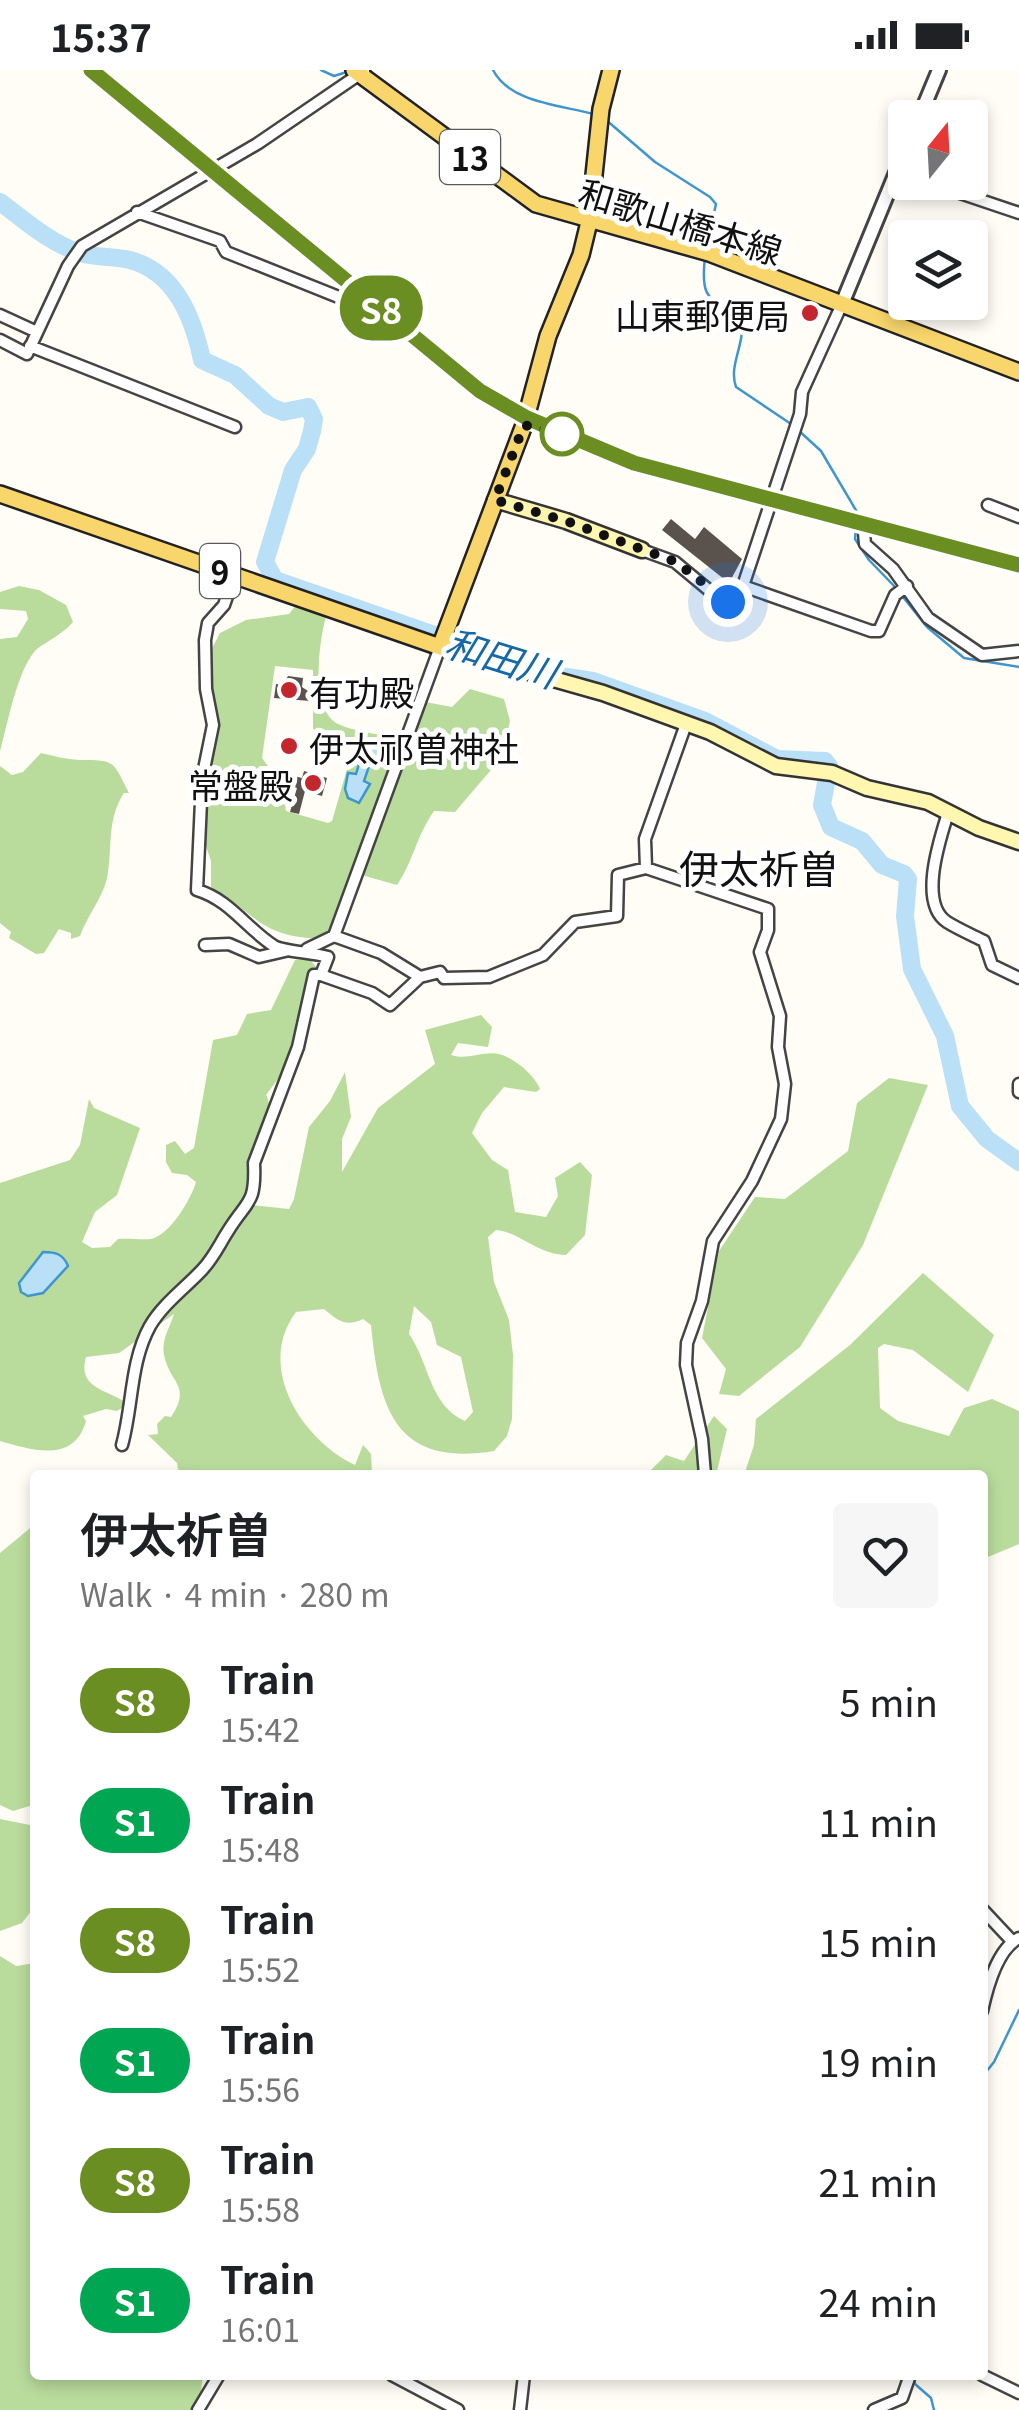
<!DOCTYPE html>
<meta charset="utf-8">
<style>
body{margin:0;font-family:Georgia,"Noto Sans JP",serif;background:#f6f6f6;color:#202124;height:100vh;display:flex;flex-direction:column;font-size:38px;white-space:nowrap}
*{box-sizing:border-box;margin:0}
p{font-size:32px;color:#757577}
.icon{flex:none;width:55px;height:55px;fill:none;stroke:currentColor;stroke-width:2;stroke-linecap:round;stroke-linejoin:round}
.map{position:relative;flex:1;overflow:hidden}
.side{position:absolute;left:30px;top:1400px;width:958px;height:910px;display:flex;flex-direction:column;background:#fff;border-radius:10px;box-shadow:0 5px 15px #0003}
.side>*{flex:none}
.badge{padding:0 20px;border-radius:32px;font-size:35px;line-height:65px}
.needle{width:65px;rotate:18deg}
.buttons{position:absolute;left:888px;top:30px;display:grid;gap:20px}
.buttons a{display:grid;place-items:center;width:100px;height:100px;border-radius:10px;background:#fff;box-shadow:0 5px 15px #0003;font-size:50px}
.you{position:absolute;width:50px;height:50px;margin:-25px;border:8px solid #fff;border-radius:50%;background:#1a73e8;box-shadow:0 0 0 15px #1a73e833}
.map>.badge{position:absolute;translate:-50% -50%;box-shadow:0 0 0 5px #fff}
.round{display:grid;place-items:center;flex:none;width:105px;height:105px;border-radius:10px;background:#f6f6f6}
.headline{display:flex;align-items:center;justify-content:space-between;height:170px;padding:0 50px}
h1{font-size:48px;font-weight:600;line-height:75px}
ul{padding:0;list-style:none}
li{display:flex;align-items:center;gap:30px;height:120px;padding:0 50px}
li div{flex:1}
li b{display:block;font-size:38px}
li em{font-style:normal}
li .badge{min-width:110px;font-weight:700;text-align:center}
.status{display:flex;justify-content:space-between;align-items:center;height:70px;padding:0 50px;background:#fff;direction:ltr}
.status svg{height:28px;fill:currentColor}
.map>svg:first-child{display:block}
.forest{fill:#b9dc9c;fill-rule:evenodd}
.water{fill:#b9e0f7;stroke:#3f96cf;stroke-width:2.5}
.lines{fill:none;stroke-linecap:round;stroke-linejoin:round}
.stream{stroke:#3f96cf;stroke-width:2.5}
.river{stroke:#b9e0f7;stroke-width:18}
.building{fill:#5a524d}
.minor-casing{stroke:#444;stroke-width:15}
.tertiary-casing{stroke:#444;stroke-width:18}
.secondary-casing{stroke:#333;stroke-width:19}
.primary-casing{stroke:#222;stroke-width:20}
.minor{stroke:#fff;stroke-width:10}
.tertiary{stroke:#fff;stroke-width:12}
.secondary{stroke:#fff6b0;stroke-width:14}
.primary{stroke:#f9d66b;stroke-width:15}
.rail{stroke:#c4262e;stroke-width:2.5}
.line-casing{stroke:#fff;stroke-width:22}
.line{stroke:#6b8e23;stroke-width:15}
.walk{stroke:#111;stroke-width:10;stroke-dasharray:0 18}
.poi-dot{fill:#c4262e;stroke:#fff;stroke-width:4}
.stop-dot{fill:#fff;stroke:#6b8e23;stroke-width:5}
.labels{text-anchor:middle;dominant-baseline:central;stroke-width:10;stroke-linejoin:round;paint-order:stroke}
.shield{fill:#fff;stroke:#585858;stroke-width:2.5}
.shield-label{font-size:32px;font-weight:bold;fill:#111}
.street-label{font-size:35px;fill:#111;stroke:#fff}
.poi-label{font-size:35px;fill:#111;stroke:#fff;text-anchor:end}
.water-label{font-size:38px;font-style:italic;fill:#1768a6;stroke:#fff}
.quarter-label{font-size:40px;fill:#111;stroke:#fff}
</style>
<div class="status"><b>15:37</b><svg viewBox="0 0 49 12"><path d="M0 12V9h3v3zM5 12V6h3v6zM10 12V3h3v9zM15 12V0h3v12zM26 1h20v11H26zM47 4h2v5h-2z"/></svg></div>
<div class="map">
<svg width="1019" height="2340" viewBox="0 0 1019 2340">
<rect width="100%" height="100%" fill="#fffdf5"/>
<path class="forest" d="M 19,516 L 39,520 L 66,535 L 73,552 C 63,563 52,569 41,576 C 19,589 7,657 0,682 L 0,569 L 17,567 L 28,549 L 26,541 L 0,539 L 0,522 Z
M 297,534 L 327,543 C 319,569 309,640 338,654 C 357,663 380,662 399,672 L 326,869 C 259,867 262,848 211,817 L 211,791 L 203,767 L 209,584 L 220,563 L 246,550 L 289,544 ZM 275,596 L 313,600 L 313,659 L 354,675 L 332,751 L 328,753 L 286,741 L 282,715 L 262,688 Z
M 470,619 L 504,629 L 510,651 L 502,687 L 455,742 L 434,741 C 416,767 413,792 397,815 L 365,806 L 362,803 L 425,632 L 452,637 Z
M 41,683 C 54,686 68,690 82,690 C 116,690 113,692 129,723 L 124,723 C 106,750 113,778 107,808 C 103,827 87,846 80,866 L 71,869 L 71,863 L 59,859 L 44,883 L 36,884 L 9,868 L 11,862 L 0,853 L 0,696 L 12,705 L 23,702 Z
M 309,888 L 316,897 L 307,949 L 294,962 L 284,1001 L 266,1025 C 278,1042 254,1110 252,1135 L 289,1139 L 294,1129 L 309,1057 L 330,1031 L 345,1002 L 351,1047 L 342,1069 L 342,1102 L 378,1038 L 435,994 L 425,960 L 481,945 L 492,957 L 488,977 L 458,973 L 451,985 C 468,991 487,979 502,985 C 516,990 534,1005 540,1019 L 536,1022 L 504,1017 L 482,1043 L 472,1063 L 492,1090 L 508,1100 L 515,1142 L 546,1147 L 558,1126 L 555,1108 L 580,1092 L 592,1105 L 585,1165 L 566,1185 C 536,1184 522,1163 496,1160 L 488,1167 L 494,1212 L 509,1250 L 513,1285 L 512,1349 L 507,1366 L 494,1381 C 396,1397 379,1340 371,1255 L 363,1249 C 346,1257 338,1251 324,1239 L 296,1242 C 255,1297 302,1370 355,1395 L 363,1375 L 371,1384 L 372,1405 L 179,1405 L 177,1393 L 148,1365 L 158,1364 L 157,1354 L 165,1346 L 171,1347 C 192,1315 170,1314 164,1285 C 161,1270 170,1257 174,1244 L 119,1283 L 86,1287 C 77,1319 107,1319 128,1334 L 117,1341 L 106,1339 L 83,1346 L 86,1351 C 74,1394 32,1380 0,1371 L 0,1113 L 70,1090 L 80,1075 L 89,1029 L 94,1038 L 140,1058 L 117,1125 L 95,1142 L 82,1172 L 92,1178 L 110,1177 L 118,1169 C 128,1168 142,1170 151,1169 C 170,1165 191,1129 196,1112 L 187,1105 L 172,1103 L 166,1092 L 166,1075 L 175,1071 L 185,1084 L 194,1078 L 213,970 L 237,965 L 247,944 L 271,940 L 295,890 ZM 414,1236 L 431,1252 L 437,1275 L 461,1287 L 473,1342 L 465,1351 C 429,1335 430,1294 409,1264 Z
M 889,1008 L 928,1015 L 863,1175 L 833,1224 L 800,1277 L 739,1326 L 719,1324 L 726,1299 L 702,1268 L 719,1181 L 755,1127 L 785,1129 L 848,1081 L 857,1033 Z
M 923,1203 L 994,1265 L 968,1322 L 913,1280 L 884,1274 L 878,1278 L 880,1338 L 898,1351 L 949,1366 L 964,1338 L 992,1329 L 1019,1341 L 1019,1474 L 983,1489 L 982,1405 L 744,1405 L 754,1375 L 756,1349 L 850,1275 Z
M 714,1346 L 727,1359 L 716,1405 L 646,1405 L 666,1385 L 684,1391 Z
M 35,1454 L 35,1730 L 33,1735 L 13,1741 L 0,1735 L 0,1483 Z
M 0,1749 L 35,1756 L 35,1836 L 22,1853 L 0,1861 Z
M 0,1886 L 16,1896 L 35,1893 L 35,2305 L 203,2305 L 200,2329 L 203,2340 L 0,2340 Z"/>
<path class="water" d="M 364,667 L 382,672 L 385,678 L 379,695 L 370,693 L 364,711 L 370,714 L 359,733 L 348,728 L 345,719 L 348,703 L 356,704 L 360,691 L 357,682 Z
M 43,1182 C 56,1182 63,1184 68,1196 L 43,1223 L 28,1226 L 21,1222 L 19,1213 Z"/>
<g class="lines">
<path class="stream" d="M 321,0 L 334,6 L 350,1
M 493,0 C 510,33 561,35 593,44
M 605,49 L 655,92 L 710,127 L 716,134 L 707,174
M 705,187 C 700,230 709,227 741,251 C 746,273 728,295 736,317 L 791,354
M 797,359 L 821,381 L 857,442 L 855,469 L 869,490 L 898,520
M 903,527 L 927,557 L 964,588 L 1019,597
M 982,2007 L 994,1992 L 1019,1940
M 914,2305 L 915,2314 L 931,2328 L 934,2340"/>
<path class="river" d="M 0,132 C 26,151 46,170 77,182 C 94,188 112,186 130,190 C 175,202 193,247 202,290 L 235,305 L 269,336 L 283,342 L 308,337 L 314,349 L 312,361 L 307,379 L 293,400 L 265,492 L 275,510 L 548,604 L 593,611 L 705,651 L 777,689 L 825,691 L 829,696 L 822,735 L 831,757 L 862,771 L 882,795 L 904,804 L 908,809 L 905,846 L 912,899 L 945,966 L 960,1036 L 987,1069 L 1019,1092"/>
</g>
<path class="building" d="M 671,449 L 695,469 L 704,457 L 742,489 L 729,513 L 662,460 Z
M 288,606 L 303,608 L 302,617 L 311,623 L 310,631 L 274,628 L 276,614 L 283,615 Z
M 304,701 L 327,708 L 322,726 L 305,721 L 299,744 L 290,742 L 297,718 L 283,714 L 286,704 L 302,708 Z"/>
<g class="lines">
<defs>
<path id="minor" d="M 927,112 L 1019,143
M 137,142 L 220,171 L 226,182 L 366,238
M 0,245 L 37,262
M 0,270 L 27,284 L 68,196 L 82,176 L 257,74 L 364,1
M 30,276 L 235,357
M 988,435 L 1019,447
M 864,462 L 865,474 L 893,499 L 928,548 L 982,585 L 1019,581
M 642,480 L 675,492 L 722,531 L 731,530 L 743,516 L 800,344 L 802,322 L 842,234
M 743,516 L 871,561 L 879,561 L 895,525 L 907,516
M 948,743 C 940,769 918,833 947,852 C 958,859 972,865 984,871 L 992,895 L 1019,908
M 646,798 L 645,769 L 686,654
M 334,866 L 381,883 L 420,907 L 440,902 L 444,908 L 489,907 L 543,885 L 575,852 L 617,846 L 618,805 L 646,798 L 768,839 L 768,860 L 760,882 L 780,946 L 778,977 L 785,1014 L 781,1049 L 752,1111 L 713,1171 L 702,1231 L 687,1273 L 686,1295 L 702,1369 L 705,1405
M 205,875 L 229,874 L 259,887 L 285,881
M 307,879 L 334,866 L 440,577
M 321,905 L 372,923 L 390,935 L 420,907
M 1019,1014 L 1019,1022
M 122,1375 C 133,1335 130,1292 150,1256 C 163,1234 185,1218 202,1200 C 214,1187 219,1175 228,1161 C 247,1130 256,1135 254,1093 L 298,977 L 314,905 L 321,905 L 328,887 C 312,882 284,882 274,876 C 246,858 230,830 197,820 L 202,709 L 213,655 L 206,619 L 205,570 L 208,553 L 224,535 L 234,506
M 982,1839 L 1012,1871
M 982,1941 C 987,1918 997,1879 1019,1868
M 392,2305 L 458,2340
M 982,2305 L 1019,2323
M 198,2340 L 219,2305
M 520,2340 L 524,2305
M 874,2340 L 902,2328 L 910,2305"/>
<path id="tertiary" d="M 919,48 L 939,0
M 842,234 L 905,81"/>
<path id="secondary" d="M 495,430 L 566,451 L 642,480
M 440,577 L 603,623 L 710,662 L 776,696 L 832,703 L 867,718 L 928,732 L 979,758 L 1019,772"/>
<path id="primary" d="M 354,0 L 536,134 L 709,183 L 1019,302
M 0,424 L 440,577 L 524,355 L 548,266 L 581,185 L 589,152 L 601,39 L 611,0"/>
</defs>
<use href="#minor" class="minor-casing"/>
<use href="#tertiary" class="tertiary-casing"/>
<use href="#secondary" class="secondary-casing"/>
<use href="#primary" class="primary-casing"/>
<use href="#minor" class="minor"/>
<use href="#tertiary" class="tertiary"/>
<use href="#secondary" class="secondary"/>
<use href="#primary" class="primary"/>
<path class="rail" d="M 91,0 L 480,321 L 527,348 L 634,393 L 1019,495"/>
</g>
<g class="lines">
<defs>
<path id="line" d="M 91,0 L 480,321 L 527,348 L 634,393 L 1019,495"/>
</defs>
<use href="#line" class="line-casing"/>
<use href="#line" class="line"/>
<path class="walk" d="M 562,364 L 524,355 L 495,430 L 566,451 L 676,492 L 728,532"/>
</g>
<g class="poi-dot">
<circle cx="810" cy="243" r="10"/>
<circle cx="289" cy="620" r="10"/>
<circle cx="289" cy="676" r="10"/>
<circle cx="313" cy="713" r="10"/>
</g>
<circle class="stop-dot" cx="562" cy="364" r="20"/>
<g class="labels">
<g class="shield">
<rect x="440" y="60" width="60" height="54" rx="8"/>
<rect x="200" y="474" width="40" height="54" rx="8"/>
</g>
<g class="shield-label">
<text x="470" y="87">13</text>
<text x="220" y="501">9</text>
</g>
<g class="street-label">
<text transform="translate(681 150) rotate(17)">和歌山橋本線</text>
</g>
<g class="poi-label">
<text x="790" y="243">山東郵便局</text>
<text x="309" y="620" text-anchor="start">有功殿</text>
<text x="309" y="676" text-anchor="start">伊太祁曽神社</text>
<text x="293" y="713">常盤殿</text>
</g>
<g class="water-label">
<text transform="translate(502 586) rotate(17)">和田川</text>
</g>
<g class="quarter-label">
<text x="759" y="797">伊太祈曽</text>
</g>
</g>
</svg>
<div class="buttons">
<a><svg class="needle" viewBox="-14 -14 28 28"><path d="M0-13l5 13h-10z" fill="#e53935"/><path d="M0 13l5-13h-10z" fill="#757577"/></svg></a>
<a><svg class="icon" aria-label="layers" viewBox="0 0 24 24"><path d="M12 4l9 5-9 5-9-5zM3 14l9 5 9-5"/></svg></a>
</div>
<div class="you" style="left:728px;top:532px"></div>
<b class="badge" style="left:381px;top:238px;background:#6b8e23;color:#fff">S8</b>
<section class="side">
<div class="headline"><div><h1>伊太祈曽</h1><p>Walk · 4 min · 280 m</p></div><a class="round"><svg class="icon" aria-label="heart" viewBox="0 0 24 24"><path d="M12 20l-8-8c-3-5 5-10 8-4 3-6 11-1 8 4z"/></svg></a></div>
<ul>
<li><span class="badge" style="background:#6b8e23;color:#fff">S8</span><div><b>Train</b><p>15:42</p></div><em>5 min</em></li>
<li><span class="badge" style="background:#00a651;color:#fff">S1</span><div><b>Train</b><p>15:48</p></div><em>11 min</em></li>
<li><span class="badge" style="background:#6b8e23;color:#fff">S8</span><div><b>Train</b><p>15:52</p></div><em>15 min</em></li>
<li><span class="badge" style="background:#00a651;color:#fff">S1</span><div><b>Train</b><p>15:56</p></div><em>19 min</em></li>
<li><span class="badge" style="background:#6b8e23;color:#fff">S8</span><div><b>Train</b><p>15:58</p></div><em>21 min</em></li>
<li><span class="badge" style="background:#00a651;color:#fff">S1</span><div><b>Train</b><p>16:01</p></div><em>24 min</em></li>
</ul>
</section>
</div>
